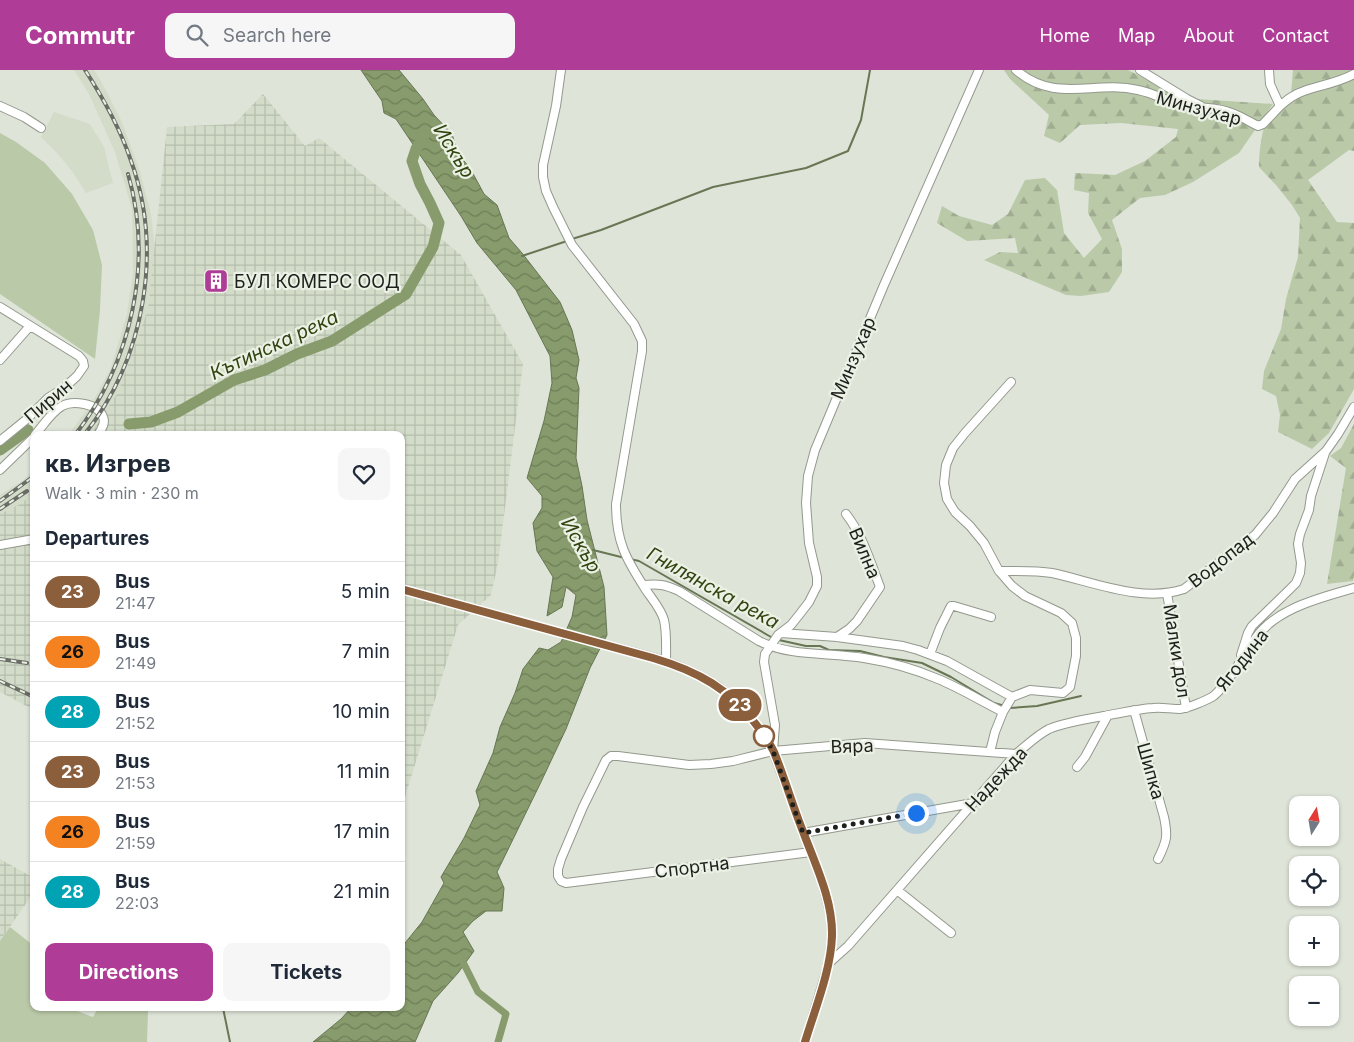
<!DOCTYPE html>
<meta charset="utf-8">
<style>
body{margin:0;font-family:Inter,sans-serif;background:#f6f6f7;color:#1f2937;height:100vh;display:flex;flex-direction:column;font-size:19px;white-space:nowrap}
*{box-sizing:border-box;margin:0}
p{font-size:16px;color:#747a83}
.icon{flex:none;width:28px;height:28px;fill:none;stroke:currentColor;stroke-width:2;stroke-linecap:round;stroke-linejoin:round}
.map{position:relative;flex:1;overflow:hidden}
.sheet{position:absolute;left:30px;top:361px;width:375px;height:580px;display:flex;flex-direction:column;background:#fff;border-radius:10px;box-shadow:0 1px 4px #0004}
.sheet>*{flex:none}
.badge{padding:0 10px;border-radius:16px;font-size:18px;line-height:32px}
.needle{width:32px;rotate:11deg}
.buttons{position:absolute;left:1289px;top:726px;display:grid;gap:10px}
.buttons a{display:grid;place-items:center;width:50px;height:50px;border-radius:10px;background:#fff;box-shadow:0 1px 4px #0004;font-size:25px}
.you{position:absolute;width:25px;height:25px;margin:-12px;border:4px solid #fff;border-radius:50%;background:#1a73e8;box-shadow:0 0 0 8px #1a73e833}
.map>.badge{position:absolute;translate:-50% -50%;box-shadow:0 0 0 2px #fff}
h2{padding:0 15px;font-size:19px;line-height:45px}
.round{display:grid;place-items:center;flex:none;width:52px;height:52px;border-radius:10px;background:#f6f6f7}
.overview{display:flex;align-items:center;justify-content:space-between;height:85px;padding:0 15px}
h1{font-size:24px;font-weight:700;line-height:38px}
.button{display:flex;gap:10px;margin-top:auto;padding:10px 15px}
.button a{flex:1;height:58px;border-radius:10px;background:#af3c96;color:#fff;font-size:20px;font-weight:700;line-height:58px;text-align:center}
.button a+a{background:#f6f6f7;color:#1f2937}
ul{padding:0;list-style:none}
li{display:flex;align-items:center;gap:15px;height:60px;padding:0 15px;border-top:1px solid #e0e1e3}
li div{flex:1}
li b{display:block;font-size:19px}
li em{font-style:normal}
li .badge{min-width:55px;font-weight:700;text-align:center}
header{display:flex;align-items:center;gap:30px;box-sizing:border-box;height:70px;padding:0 25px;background:#af3c96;color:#fff}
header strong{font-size:24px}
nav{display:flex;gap:28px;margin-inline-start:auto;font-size:18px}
.search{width:350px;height:45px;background:#f6f6f7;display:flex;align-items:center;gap:12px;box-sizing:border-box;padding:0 18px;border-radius:10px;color:#747a83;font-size:19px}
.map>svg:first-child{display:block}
.built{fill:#d3dcc9}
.industrial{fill:url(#industrial-grid)}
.green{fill:#bac9a8}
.forest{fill:url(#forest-firs)}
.water{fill:url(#water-waves);stroke:#687654}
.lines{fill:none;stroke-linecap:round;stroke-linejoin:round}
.stream{stroke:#687654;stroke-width:2}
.canal{stroke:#879b6c;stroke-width:7}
.river{stroke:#879b6c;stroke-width:11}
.minor-casing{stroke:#93998d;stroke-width:10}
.minor{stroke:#fff;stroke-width:8}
.rail-casing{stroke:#696d66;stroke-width:4}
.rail{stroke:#ebf1e5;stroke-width:2;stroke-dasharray:5.5;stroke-linecap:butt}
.line-casing{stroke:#fff;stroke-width:11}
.line{stroke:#8b5e3c;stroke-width:8}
.walk{stroke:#1e201c;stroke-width:5;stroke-dasharray:0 9}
.stop-dot{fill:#fff;stroke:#8b5e3c;stroke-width:2.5}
.labels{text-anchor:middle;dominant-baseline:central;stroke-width:4.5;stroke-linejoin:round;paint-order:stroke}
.street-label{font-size:18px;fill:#1e201c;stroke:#ebf1e5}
.poi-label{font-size:18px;fill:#1e201c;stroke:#ebf1e5;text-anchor:start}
.water-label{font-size:19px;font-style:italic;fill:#31440f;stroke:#ebf1e5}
</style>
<header>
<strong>Commutr</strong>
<div class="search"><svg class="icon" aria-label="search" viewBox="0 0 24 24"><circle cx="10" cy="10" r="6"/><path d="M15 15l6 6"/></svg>Search here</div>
<nav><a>Home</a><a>Map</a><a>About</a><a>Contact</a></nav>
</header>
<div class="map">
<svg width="1354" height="972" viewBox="0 0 1354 972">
<defs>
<pattern id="industrial-grid" width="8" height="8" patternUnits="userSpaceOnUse" patternTransform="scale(1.25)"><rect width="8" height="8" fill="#d3dcc9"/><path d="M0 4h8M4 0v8" fill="none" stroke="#b5bcac"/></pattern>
<pattern id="forest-firs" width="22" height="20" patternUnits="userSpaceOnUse" patternTransform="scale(1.25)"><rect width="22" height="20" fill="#bac9a8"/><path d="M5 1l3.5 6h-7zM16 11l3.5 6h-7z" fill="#9fac90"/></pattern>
<pattern id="water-waves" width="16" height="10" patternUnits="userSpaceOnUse" patternTransform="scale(1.25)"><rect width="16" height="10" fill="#879b6c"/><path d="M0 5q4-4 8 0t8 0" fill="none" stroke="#6e7e58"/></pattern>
</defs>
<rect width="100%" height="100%" fill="#dee4d8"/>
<path class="built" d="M 74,0 L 94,0 L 102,13 L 122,52 L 140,102 L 151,144 L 155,179 L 148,239 L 118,322 L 90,365 L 68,365 L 92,333 L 110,300 L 127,244 L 133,204 L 132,139 L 115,82 L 89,24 Z
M 54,42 L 90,54 L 104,77 L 113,113 L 86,123 L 72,101 L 57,83 L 41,67 Z
M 34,400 L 34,421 L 22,433 L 0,444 L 0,425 L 22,411 Z"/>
<path class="industrial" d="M 263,24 L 305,76 L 319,68 L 461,185 L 523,294 L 498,493 L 491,525 L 458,555 L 401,740 L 401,365 L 90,365 L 118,322 L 148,239 L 167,57 L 234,54 Z
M 34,421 L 34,640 L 0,622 L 0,444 L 22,433 Z
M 0,789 L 34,808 L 34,822 L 0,871 Z"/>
<path class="green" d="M 0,63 L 16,72 L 45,93 L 72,124 L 93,160 L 102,195 L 100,240 L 95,289 L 0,224 Z
M 10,857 L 34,876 L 34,938 L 69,938 L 93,947 L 98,938 L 141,938 L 148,941 L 147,972 L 0,972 L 0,871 Z"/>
<path class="forest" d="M 1004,0 L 1128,0 L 1171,22 L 1197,29 L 1273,34 L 1239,83 L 1193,112 L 1165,125 L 1140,128 L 1112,150 L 1122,179 L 1122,202 L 1109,222 L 1081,226 L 1066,225 L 984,190 L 1000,182 L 1018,183 L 1015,168 L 967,171 L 937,153 L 942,136 L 959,146 L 992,155 L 1008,144 L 1025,110 L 1045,108 L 1057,120 L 1064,163 L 1084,188 L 1102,169 L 1088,143 L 1089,123 L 1074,120 L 1075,103 L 1115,105 L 1145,91 L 1176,67 L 1178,59 L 1121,53 L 1080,55 L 1060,73 L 1044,66 L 1049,45 L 1010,9 Z
M 1293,0 L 1354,0 L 1354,81 L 1349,80 L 1308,110 L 1337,152 L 1354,153 L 1354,319 L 1329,363 L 1312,379 L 1278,362 L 1280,345 L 1276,326 L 1262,319 L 1264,301 L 1281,259 L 1286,229 L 1298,187 L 1300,148 L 1292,135 L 1276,115 L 1259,97 C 1259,79 1263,49 1274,35 C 1278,31 1286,27 1291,24 Z
M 1354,354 L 1354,505 L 1353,511 L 1327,514 L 1346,398 L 1330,386 L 1341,378 Z"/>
<path class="water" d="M 361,0 L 399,0 L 423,29 L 434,45 L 452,64 L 458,84 L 470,98 L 484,124 L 497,135 L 509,168 L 522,183 L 560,232 L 572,260 L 579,290 L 576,308 L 579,318 L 576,388 L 582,416 L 587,450 L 604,517 L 607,565 L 590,598 L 566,659 L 540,714 L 497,802 L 504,818 L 502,841 L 486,841 L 473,851 L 463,862 L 474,881 L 458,903 L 433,931 L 415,972 L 313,972 L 341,949 L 351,938 L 401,938 L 401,878 L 422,852 L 444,813 L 441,807 L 464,768 L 480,735 L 476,721 L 493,683 L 500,657 L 515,623 L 523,599 L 539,578 L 548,580 L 561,572 L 572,547 L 576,525 L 566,517 L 562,537 L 547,546 L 553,507 L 537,481 L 533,453 L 542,438 L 542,426 L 527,408 L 544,351 L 552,313 L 550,286 L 516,220 L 477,173 L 461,146 L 396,49 L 384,43 L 382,31 Z"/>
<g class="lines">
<path class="stream" d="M 572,169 L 601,160 L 713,117 L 806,98 L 848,81 L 861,50 L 870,0
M 522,186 L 567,171
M 593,480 L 625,488
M 630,489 L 639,491 L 771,567 L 774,568
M 779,570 L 806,576 L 820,576 L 829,580 L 860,581 L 884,587 L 922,593 L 951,607 L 994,633 L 1005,636
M 1010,638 L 1037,636 L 1081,626
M 223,938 L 230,972"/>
<path class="canal" d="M 460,886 L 478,922 L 506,944 L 498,972"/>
<path class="river" d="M 129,354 L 151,352 L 178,342 L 234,310 L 265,300 L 297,284 L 332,271 L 406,224 L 433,177 L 439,153 L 430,133 L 420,114 L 412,91 L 416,79 L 424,66
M 0,380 L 28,360"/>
<defs>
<path id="minor" d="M 561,0 L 556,36 L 543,95 L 543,107 L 546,121 L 553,137 L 572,175 L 634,254 L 642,271 L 642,281 L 616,434 C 616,472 626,489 646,520 C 652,529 661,539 664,550 C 667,563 666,578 666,592
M 1016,0 C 1055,34 1094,10 1138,20 C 1153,23 1167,31 1181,35 C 1192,38 1204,37 1216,39 C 1224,40 1233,43 1241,47 C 1247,50 1252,53 1258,56 L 1263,54 L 1280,36 L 1270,14 L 1269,0
M 1140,0 L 1187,29 L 1201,36
M 0,36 L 24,47 L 41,58
M 1280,36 C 1287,30 1294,24 1304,21 C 1320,15 1338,13 1354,4
M 0,237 L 79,286 L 83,291 L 84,296 L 77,306 L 64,318 L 48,328 L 27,349 L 0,371
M 0,290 L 30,256
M 1011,312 L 965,363 L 953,378 L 946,395 L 944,413 L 947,429 L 955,442 L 970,456 L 984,473 L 999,501 L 1012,516 L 1025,526 L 1061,543 L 1072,553 L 1076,568 L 1076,586 L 1070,617 L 1063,623 L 1030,620 L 1012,627
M 35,365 C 43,356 51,342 62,336 C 72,330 98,333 103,347 C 106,353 101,360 98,365
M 0,400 L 34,367
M 0,475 L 34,469
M 999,501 C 1016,501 1035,500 1052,503 C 1094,512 1142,533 1184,519 L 1255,465 L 1273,443 L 1295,409 L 1326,381 L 1338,364 L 1354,337
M 643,515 C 659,514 664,514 679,521 L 759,571 C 791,587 829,582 864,588 C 889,592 915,599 938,609 C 960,618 981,631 1003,642 L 1012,627
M 401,519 C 465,536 528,554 592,571 C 630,582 672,589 707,610 C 738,627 755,651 773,681
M 1167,523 L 1186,638
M 781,563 L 837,567 L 903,576 L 918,580 L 947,591 L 1012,627
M 837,567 L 849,559 L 857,551 L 880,517 C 870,491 863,466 846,444
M 930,584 L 940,558 L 951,536 L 954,536 L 991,547
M 1241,585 L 1248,563 L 1252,556 L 1290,519 L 1296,513 L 1300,503 L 1301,493 L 1298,474 L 1300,464 L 1309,440 L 1311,426 L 1325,383
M 1134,640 L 1164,747 C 1168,766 1167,771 1158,789
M 990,682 L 995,662 L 1003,642
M 1077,697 L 1085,687 L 1108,645
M 803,763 L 973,733
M 811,782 L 566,813 L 561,811 L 558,806 L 558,799 L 561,789 L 583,737 L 606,690 L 611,686 L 618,686 L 689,695 L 711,694 L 733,691 L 773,681 L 865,673 L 1016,684
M 897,820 L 951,863
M 829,893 L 848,876 L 1016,684 C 1026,676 1037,665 1049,659 C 1066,652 1086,649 1104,646 C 1121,643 1137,639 1153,638 C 1162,637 1171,639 1180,639 C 1188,638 1205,631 1212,627 C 1225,619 1245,583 1255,569 C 1276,538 1320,528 1354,518
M 805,972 L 829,893 L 832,866 L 831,847 L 823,814 L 773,681 L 775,655 L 764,592 L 765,584 L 778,565 L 791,555 L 799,545 L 809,532 L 817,516 L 817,507 L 809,473 L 806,433 L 808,406 L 815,380 L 884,215 L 979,0"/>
</defs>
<use href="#minor" class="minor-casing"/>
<use href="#minor" class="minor"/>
<defs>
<path id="rail" d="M 75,365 C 131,293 154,193 128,104
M 84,365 C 145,289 164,179 130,88 C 119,56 103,28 85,0
M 0,431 L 34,406
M 0,439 L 27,421
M 0,589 L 27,593
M 0,611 L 34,627"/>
</defs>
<use href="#rail" class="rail-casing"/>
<use href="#rail" class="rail"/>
</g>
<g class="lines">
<defs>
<path id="line" d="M 401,519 L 653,588 C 697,601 731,619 758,657 C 764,665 770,673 774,682 C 785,709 793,737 804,764 C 816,796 833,831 832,866 C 831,900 815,939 805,972"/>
</defs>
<use href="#line" class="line-casing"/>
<use href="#line" class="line"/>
<path class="walk" d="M 764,666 L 763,663 L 773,681 L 803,763 L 916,743"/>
</g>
<defs>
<symbol id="building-square" viewBox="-11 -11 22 22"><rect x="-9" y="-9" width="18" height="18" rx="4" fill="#af3c96" stroke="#ebf1e5"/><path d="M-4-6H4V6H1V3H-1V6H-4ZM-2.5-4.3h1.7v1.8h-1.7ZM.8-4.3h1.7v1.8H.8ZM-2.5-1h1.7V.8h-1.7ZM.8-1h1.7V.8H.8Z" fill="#fff"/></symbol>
</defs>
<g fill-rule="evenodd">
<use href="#building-square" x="202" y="197" width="28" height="28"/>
</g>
<circle class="stop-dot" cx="764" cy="666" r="10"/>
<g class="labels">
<g class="street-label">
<text transform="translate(1199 38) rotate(15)">Минзухар</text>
<text transform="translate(853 288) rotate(-67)">Минзухар</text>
<text transform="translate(48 331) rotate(-41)">Пирин</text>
<text transform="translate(865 483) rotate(67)">Вилна</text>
<text transform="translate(1221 490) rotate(-38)">Водопад</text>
<text transform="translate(1177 581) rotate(81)">Малки дол</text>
<text transform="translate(1242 590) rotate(-52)">Ягодина</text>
<text transform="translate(852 676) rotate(-2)">Вяра</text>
<text transform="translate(1151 701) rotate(74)">Шипка</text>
<text transform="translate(996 709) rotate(-47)">Надежда</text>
<text transform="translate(692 797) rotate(-7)">Спортна</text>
</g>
<g class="poi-label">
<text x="234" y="211">БУЛ КОМЕРС ООД</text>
</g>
<g class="water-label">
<text transform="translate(454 81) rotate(58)">Искър</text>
<text transform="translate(274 275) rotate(-25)">Кътинска река</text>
<text transform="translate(581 475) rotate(60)">Искър</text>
<text transform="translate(713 518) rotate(29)">Гнилянска река</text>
</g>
</g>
</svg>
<div class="buttons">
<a><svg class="needle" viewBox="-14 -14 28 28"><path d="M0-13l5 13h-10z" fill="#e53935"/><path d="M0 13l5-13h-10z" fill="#747a83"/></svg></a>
<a><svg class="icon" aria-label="locate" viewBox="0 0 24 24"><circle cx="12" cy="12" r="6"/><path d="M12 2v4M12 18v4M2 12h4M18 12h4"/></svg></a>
<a>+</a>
<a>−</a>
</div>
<div class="you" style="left:916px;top:743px"></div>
<b class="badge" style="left:740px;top:635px;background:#8b5e3c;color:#fff">23</b>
<section class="sheet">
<div class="overview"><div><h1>кв. Изгрев</h1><p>Walk · 3 min · 230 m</p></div><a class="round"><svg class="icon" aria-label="heart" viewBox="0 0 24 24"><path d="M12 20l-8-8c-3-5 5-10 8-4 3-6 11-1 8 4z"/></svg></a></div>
<h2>Departures</h2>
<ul>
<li><span class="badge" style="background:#8b5e3c;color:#fff">23</span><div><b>Bus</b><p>21:47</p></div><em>5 min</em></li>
<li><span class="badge" style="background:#f58220;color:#111">26</span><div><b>Bus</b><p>21:49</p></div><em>7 min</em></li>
<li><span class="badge" style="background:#00a3b4;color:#fff">28</span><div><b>Bus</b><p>21:52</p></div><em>10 min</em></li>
<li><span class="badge" style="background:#8b5e3c;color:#fff">23</span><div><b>Bus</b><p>21:53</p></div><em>11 min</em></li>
<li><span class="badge" style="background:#f58220;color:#111">26</span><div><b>Bus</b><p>21:59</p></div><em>17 min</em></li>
<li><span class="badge" style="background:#00a3b4;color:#fff">28</span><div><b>Bus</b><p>22:03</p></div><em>21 min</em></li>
</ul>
<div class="button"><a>Directions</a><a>Tickets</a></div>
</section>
</div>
